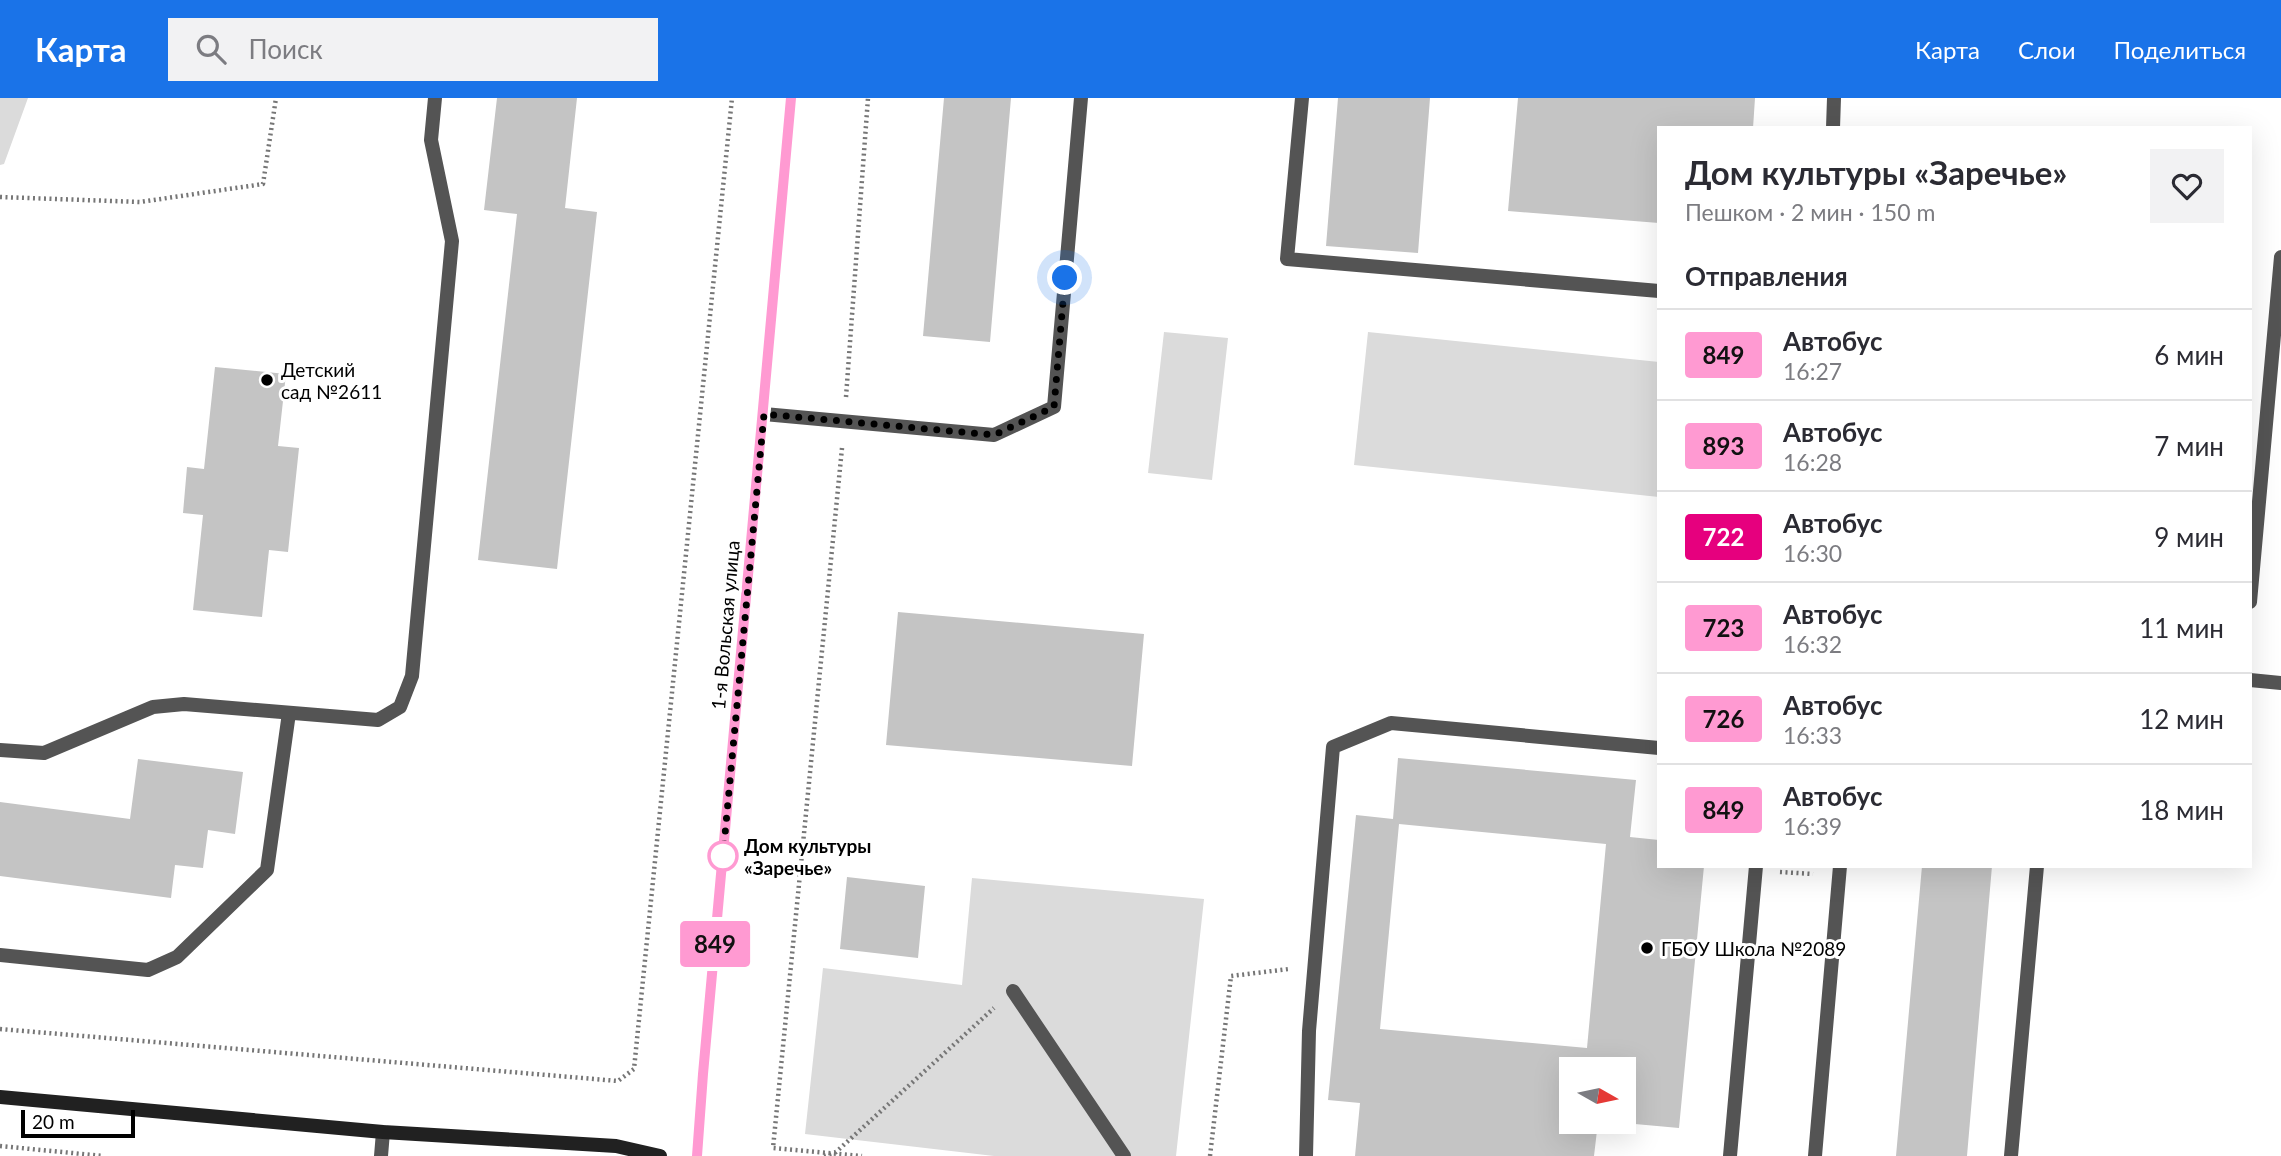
<!DOCTYPE html>
<html lang="ru">
<meta charset="utf-8">
<style>
body{margin:0;font-family:Lato,sans-serif;background:#f2f2f3;color:#2b2b33;height:100vh;display:flex;flex-direction:column;font-size:26px;white-space:nowrap}
*{box-sizing:border-box;margin:0}
p{font-size:23px;color:#7c7c81}
.icon{flex:none;width:38px;height:38px;fill:none;stroke:currentColor;stroke-width:2;stroke-linecap:round;stroke-linejoin:round}
.map{position:relative;flex:1;overflow:hidden}
.details{position:absolute;left:1657px;top:28px;width:595px;height:742px;display:flex;flex-direction:column;background:#fff;border-radius:0px;box-shadow:0 7px 28px #0002}
.details>*{flex:none}
.badge{padding:0 14px;border-radius:5px;font-size:24px;line-height:46px}
.needle{width:46px;rotate:99deg}
.tools{position:absolute;left:1559px;top:959px;display:grid;gap:14px}
.tools a{display:grid;place-items:center;width:77px;height:77px;border-radius:0px;background:#fff;box-shadow:0 7px 28px #0002;font-size:35px}
.scale{position:absolute;left:21px;bottom:18px;width:114px;box-sizing:border-box;padding-left:7px;border:4px solid #000;border-top:0;font-size:19px;line-height:24px;white-space:nowrap;color:#000;-webkit-text-stroke:5px #fff;paint-order:stroke}
.you{position:absolute;width:35px;height:35px;margin:-18px;border:5px solid #fff;border-radius:50%;background:#1a73e8;box-shadow:0 0 0 10px #1a73e833}
.map>.badge{position:absolute;translate:-50% -50%;box-shadow:0 0 0 4px #fff}
h2{padding:0 28px;font-size:26px;line-height:63px}
.round{display:grid;place-items:center;flex:none;width:74px;height:74px;border-radius:0px;background:#f2f2f3}
.overview{display:flex;align-items:center;justify-content:space-between;height:119px;padding:0 28px}
h1{font-size:33px;font-weight:700;line-height:52px}
ul{padding:0;list-style:none}
li{display:flex;align-items:center;gap:21px;height:91px;padding:0 28px;border-top:2px solid #e1e1e2}
li div{flex:1}
li b{display:block;font-size:26px}
li em{font-style:normal}
li .badge{min-width:77px;font-weight:700;text-align:center}
header{display:flex;align-items:center;gap:42px;box-sizing:border-box;height:98px;padding:0 35px;background:#1a73e8;color:#fff}
header strong{font-size:33px}
nav{display:flex;gap:38px;margin-inline-start:auto;font-size:24px}
.search{width:490px;height:63px;background:#f2f2f3;display:flex;align-items:center;gap:18px;box-sizing:border-box;padding:0 24px;border-radius:0px;color:#7c7c81;font-size:26px}
.map>svg:first-child{display:block}
.green{fill:#dbdbdb}
.building{fill:#c4c4c4;fill-rule:evenodd}
.lines{fill:none;stroke-linecap:round;stroke-linejoin:round}
.path{stroke:#767676;stroke-width:4.5;stroke-dasharray:2 3.5;stroke-linecap:butt}
.lane{stroke:#545454;stroke-width:14}
.secondary{stroke:#212121;stroke-width:14}
.line-casing{stroke:#fff;stroke-width:16}
.line{stroke:#ff9ad2;stroke-width:10}
.walk{stroke:#000;stroke-width:7;stroke-dasharray:0 12.6}
.poi-dot{fill:#000;stroke:#fff;stroke-width:2.5}
.stop-dot{fill:#fff;stroke:#ff9ad2;stroke-width:3.5}
.labels{text-anchor:middle;dominant-baseline:central;stroke-width:6;stroke-linejoin:round;paint-order:stroke}
.poi-label{font-size:19px;fill:#000;stroke:#fff;text-anchor:start}
.street-label{font-size:19px;fill:#000;stroke:#fff}
.stop-label{font-size:19px;font-weight:bold;fill:#000;stroke:#fff;text-anchor:start}
</style>
<header>
<strong>Карта</strong>
<div class="search"><svg class="icon" aria-label="search" viewBox="0 0 24 24"><circle cx="10" cy="10" r="6"/><path d="M15 15l6 6"/></svg>Поиск</div>
<nav><a>Карта</a><a>Слои</a><a>Поделиться</a></nav>
</header>
<div class="map">
<svg width="2281" height="1058" viewBox="0 0 2281 1058">
<rect width="100%" height="100%" fill="#fff"/>
<path class="green" d="M 0,0 L 28,0 L 4,66 L 0,67 Z
M 1164,234 L 1228,240 L 1212,382 L 1148,375 Z
M 1368,234 L 1659,264 L 1659,399 L 1354,367 Z
M 972,780 L 1204,801 L 1176,1058 L 994,1058 L 805,1036 L 823,870 L 962,887 Z"/>
<path class="building" d="M 497,0 L 577,0 L 565,110 L 597,114 L 557,471 L 478,462 L 517,116 L 484,112 Z
M 944,0 L 1011,0 L 990,244 L 923,238 Z
M 1338,0 L 1430,0 L 1418,155 L 1326,148 Z
M 1518,0 L 1755,0 L 1753,30 L 1659,30 L 1659,125 L 1508,113 Z
M 215,269 L 286,276 L 278,348 L 299,350 L 288,454 L 269,452 L 262,519 L 193,512 L 203,417 L 183,415 L 187,369 L 204,371 Z
M 898,514 L 1144,536 L 1132,668 L 886,647 Z
M 1398,660 L 1636,682 L 1630,739 L 1659,742 L 1659,768 L 1704,768 L 1679,1030 L 1624,1025 L 1624,971 L 1572,971 L 1572,1024 L 1598,1024 L 1594,1058 L 1355,1058 L 1360,1005 L 1328,1002 L 1356,717 L 1393,721 ZM 1399,726 L 1606,746 L 1587,950 L 1380,931 Z
M 138,661 L 243,674 L 235,736 L 208,732 L 203,770 L 175,767 L 171,800 L 0,778 L 0,704 L 130,721 Z
M 1922,768 L 1992,768 L 1967,1058 L 1896,1058 Z
M 847,779 L 925,788 L 918,860 L 840,851 Z"/>
<g class="lines">
<path class="path" d="M 0,99 L 140,104 L 263,86 L 276,0
M 846,299 L 868,0
M 842,350 L 773,1050 L 862,1058
M 1780,774 L 1813,776
M 0,931 L 618,983 L 634,971 L 732,0
M 0,1048 L 103,1058
M 824,1058 L 836,1054 L 994,910
M 1210,1058 L 1231,878 L 1289,871"/>
<path class="lane" d="M 1302,0 L 1287,161 L 1659,193
M 1833,30 L 1834,0
M 764,316 L 994,337 L 1054,309 L 1081,0
M 2250,504 L 2281,159
M 2250,582 L 2281,585
M 0,652 L 44,655 L 153,609 L 184,606 L 378,622 L 400,609 L 412,578 L 452,143 L 431,42 L 435,0
M 0,857 L 148,872 L 177,859 L 267,772 L 289,615
M 1013,893 L 1124,1058
M 381,1058 L 383,1034
M 1306,1058 L 1309,933 L 1333,649 L 1391,625 L 1659,650
M 1730,1058 L 1756,768
M 1815,1058 L 1840,768
M 2011,1058 L 2037,768"/>
<path class="secondary" d="M 0,999 L 383,1034 L 616,1048 L 660,1058
M 697,1058 L 703,976 L 791,0"/>
</g>
<g class="lines">
<defs>
<path id="line" d="M 697,1058 L 703,976 L 791,0"/>
</defs>
<use href="#line" class="line-casing"/>
<use href="#line" class="line"/>
<path class="walk" d="M 723,758 L 764,316 L 994,337 L 1054,309 L 1065,180"/>
</g>
<g class="poi-dot">
<circle cx="267" cy="282" r="7"/>
<circle cx="1647" cy="850" r="7"/>
</g>
<circle class="stop-dot" cx="723" cy="758" r="14"/>
<g class="labels">
<g class="poi-label">
<text x="281" y="271">Детский<tspan x="281" dy="22">сад №2611</tspan></text>
<text x="1661" y="850">ГБОУ Школа №2089</text>
</g>
<g class="street-label">
<text transform="translate(725 527) rotate(-85)">1-я Вольская улица</text>
</g>
<g class="stop-label">
<text x="744" y="747">Дом культуры<tspan x="744" dy="22">«Заречье»</tspan></text>
</g>
</g>
</svg>
<div class="tools">
<a><svg class="needle" viewBox="-14 -14 28 28"><path d="M0-13l5 13h-10z" fill="#e53935"/><path d="M0 13l5-13h-10z" fill="#7c7c81"/></svg></a>
</div>
<div class="scale">20 m</div>
<div class="you" style="left:1065px;top:180px"></div>
<b class="badge" style="left:715px;top:846px;background:#ff9ad2;color:#111">849</b>
<section class="details">
<div class="overview"><div><h1>Дом культуры «Заречье»</h1><p>Пешком · 2 мин · 150 m</p></div><a class="round"><svg class="icon" aria-label="heart" viewBox="0 0 24 24"><path d="M12 20l-8-8c-3-5 5-10 8-4 3-6 11-1 8 4z"/></svg></a></div>
<h2>Отправления</h2>
<ul>
<li><span class="badge" style="background:#ff9ad2;color:#111">849</span><div><b>Автобус</b><p>16:27</p></div><em>6 мин</em></li>
<li><span class="badge" style="background:#ff9ad2;color:#111">893</span><div><b>Автобус</b><p>16:28</p></div><em>7 мин</em></li>
<li><span class="badge" style="background:#e6007e;color:#fff">722</span><div><b>Автобус</b><p>16:30</p></div><em>9 мин</em></li>
<li><span class="badge" style="background:#ff9ad2;color:#111">723</span><div><b>Автобус</b><p>16:32</p></div><em>11 мин</em></li>
<li><span class="badge" style="background:#ff9ad2;color:#111">726</span><div><b>Автобус</b><p>16:33</p></div><em>12 мин</em></li>
<li><span class="badge" style="background:#ff9ad2;color:#111">849</span><div><b>Автобус</b><p>16:39</p></div><em>18 мин</em></li>
</ul>
</section>
</div>
